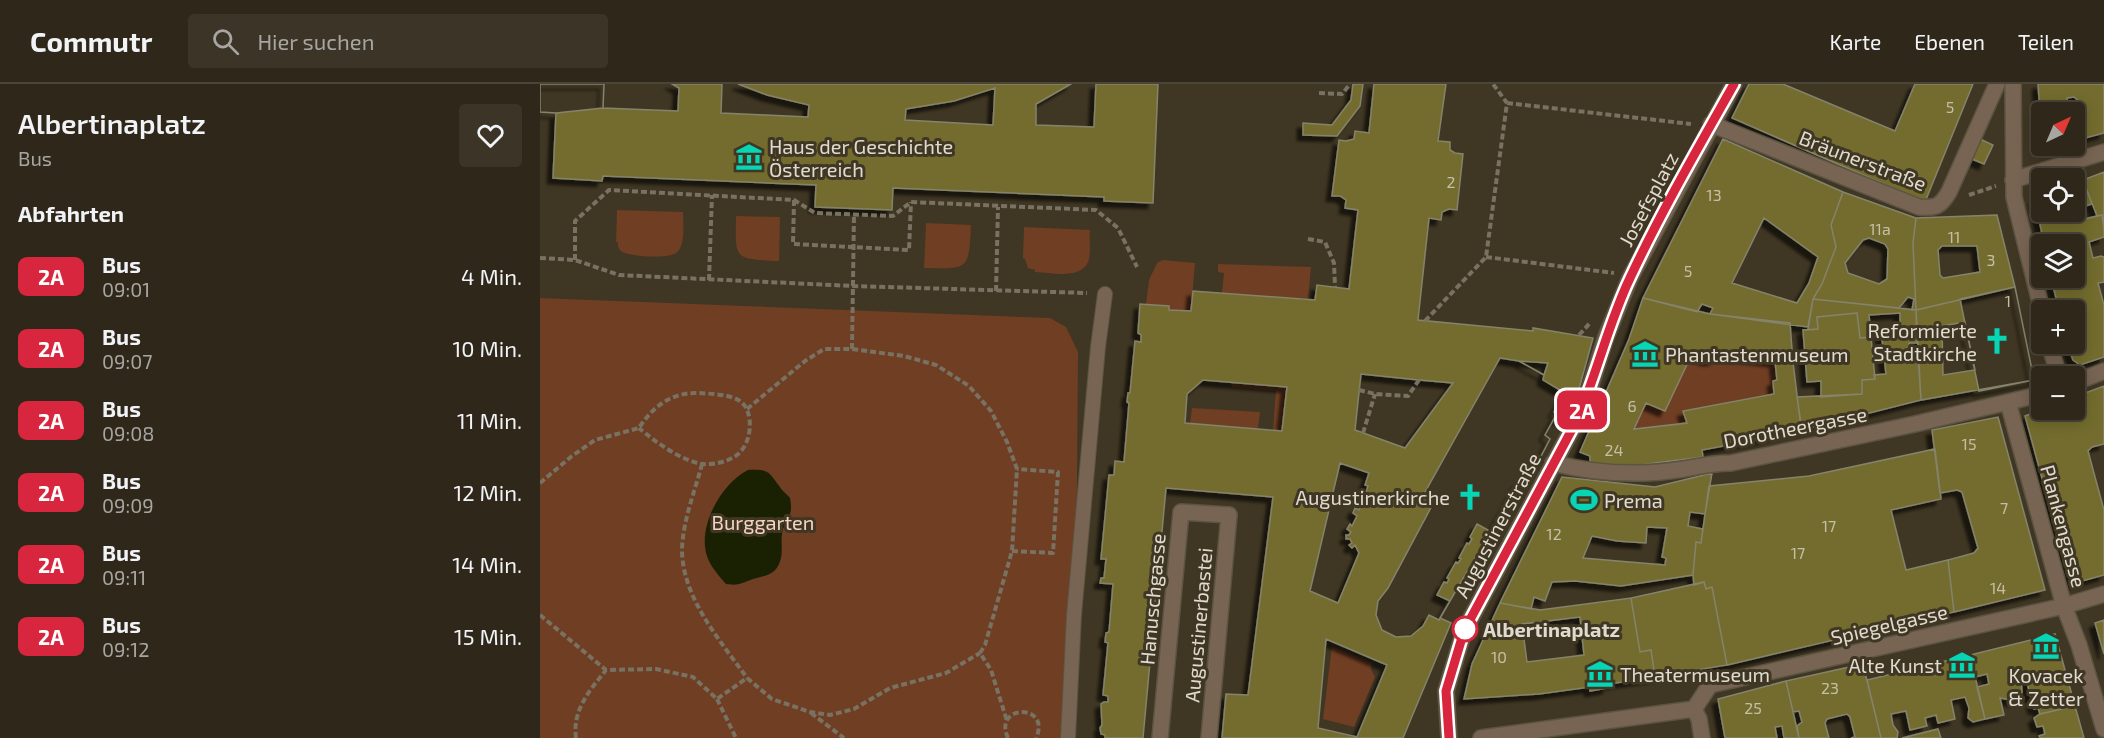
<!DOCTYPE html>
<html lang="de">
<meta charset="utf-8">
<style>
body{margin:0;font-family:"Exo 2",sans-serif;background:#3b3427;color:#f1f3f6;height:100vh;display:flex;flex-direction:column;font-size:22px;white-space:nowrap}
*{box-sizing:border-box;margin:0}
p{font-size:20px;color:#a7a6a2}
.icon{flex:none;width:33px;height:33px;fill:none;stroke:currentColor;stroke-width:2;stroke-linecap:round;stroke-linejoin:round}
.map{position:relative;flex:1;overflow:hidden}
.sheet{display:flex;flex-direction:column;background:#2f281a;width:540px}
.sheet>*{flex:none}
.badge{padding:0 12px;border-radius:9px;font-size:21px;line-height:39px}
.needle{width:39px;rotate:44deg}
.fabs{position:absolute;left:1491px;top:18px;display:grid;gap:12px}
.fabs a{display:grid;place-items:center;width:54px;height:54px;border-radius:6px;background:#2f281a;box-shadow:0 3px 15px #0003,0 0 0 2px #4a4439;font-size:30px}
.map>.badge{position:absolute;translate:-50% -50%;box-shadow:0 0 0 3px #fff}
h2{padding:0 18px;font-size:22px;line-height:54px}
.round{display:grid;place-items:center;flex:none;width:63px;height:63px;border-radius:6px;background:#3b3427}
.head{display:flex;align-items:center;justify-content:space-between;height:102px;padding:0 18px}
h1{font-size:28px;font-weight:600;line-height:45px}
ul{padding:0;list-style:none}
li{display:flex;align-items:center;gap:18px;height:72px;padding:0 18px}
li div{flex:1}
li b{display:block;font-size:22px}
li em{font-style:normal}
li .badge{min-width:66px;font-weight:700;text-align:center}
header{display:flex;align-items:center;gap:36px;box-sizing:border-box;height:84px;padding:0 30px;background:#2f281a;border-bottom:2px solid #4a4439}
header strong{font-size:28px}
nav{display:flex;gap:33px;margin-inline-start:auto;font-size:21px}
.search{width:420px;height:54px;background:#3b3427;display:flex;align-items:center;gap:15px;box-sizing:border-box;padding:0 21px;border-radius:6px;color:#a7a6a2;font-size:22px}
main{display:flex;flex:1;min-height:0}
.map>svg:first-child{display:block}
.green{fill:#6f3e23}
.water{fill:#1a2103}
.building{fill:#736c2e;stroke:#85836c;stroke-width:1.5;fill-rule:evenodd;filter:url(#shadow)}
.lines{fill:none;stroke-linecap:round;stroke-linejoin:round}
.service-casing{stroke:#5c5442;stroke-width:16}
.pedestrian-casing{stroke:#5c5442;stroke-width:18}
.minor-casing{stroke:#5c5442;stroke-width:18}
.path{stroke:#797161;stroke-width:4;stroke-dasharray:6 3;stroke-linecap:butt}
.service{stroke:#786452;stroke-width:14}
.pedestrian{stroke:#786452;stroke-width:15}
.minor{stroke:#786452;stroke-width:15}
.line-casing{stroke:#fff;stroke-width:14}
.line{stroke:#d7263d;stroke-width:9}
.stop-dot{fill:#fff;stroke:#d7263d;stroke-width:3}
.labels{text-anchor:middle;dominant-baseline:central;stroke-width:6;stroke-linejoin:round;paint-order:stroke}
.number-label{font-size:16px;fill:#c6bfa7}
.poi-label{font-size:20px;fill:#e1dbcf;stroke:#3f3623;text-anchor:start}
.street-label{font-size:20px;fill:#e1dbcf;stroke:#3f3623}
.park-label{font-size:20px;fill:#f6d3c2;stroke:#3f3623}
.stop-label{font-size:20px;font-weight:bold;fill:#e1dbcf;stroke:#3f3623;text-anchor:start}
</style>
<header>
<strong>Commutr</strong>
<div class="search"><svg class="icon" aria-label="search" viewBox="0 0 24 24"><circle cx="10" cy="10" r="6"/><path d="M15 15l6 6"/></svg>Hier suchen</div>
<nav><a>Karte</a><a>Ebenen</a><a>Teilen</a></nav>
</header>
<main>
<section class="sheet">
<div class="head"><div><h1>Albertinaplatz</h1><p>Bus</p></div><a class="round"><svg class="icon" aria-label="heart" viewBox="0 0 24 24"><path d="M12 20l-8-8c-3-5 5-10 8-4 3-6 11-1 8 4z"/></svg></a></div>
<h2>Abfahrten</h2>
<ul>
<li><span class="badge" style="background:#d7263d;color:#fff">2A</span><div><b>Bus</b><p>09:01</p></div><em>4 Min.</em></li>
<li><span class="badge" style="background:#d7263d;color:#fff">2A</span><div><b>Bus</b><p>09:07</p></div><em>10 Min.</em></li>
<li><span class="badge" style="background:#d7263d;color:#fff">2A</span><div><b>Bus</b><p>09:08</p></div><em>11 Min.</em></li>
<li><span class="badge" style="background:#d7263d;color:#fff">2A</span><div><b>Bus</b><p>09:09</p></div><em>12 Min.</em></li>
<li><span class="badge" style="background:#d7263d;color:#fff">2A</span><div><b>Bus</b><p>09:11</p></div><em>14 Min.</em></li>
<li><span class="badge" style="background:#d7263d;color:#fff">2A</span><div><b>Bus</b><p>09:12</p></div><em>15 Min.</em></li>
</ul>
</section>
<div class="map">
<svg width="1564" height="654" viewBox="0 0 1564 654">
<defs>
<filter id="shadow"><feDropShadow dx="-5.5" dy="5.5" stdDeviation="1.5" flood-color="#0009"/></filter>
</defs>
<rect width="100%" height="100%" fill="#3f3623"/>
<path class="green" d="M 77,126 L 143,128 C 143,140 146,162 136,169 C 128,175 89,173 81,167 C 78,164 78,162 78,158 L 76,158 Z
M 196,132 L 240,133 L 239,177 C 194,175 195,176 196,132 Z
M 386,139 L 431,141 C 429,186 429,185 384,184 Z
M 484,143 L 550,146 C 549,155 551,166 549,175 C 544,196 513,189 495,188 L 495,186 L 488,184 L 485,175 L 483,174 Z
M 623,176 L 655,179 L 651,227 L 629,226 L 629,222 L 606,220 L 609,196 L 617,179 Z
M 678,180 L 771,183 L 768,215 L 682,209 L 684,189 L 678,188 Z
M 0,214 L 510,234 L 526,243 L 538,268 L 535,654 L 0,654 Z
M 1152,270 C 1162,274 1172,280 1180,271 L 1235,277 L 1237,296 L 1234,310 L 1144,327 L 1147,339 L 1094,345 L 1106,319 L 1125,327 Z
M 692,298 L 747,303 L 742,347 L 733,346 L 736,307 L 692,303 Z
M 652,324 L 720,328 L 718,345 L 650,340 Z
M 792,562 L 832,579 L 831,585 L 835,593 L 814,643 L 783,635 Z"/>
<path class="water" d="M 208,386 C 230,385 228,388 240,403 C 242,407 247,410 250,414 C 253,430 249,431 243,445 C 240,455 243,464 241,474 C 237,491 227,491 213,495 C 201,499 199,502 186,500 C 179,492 170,482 167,472 C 157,442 182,399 208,386 Z"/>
<path class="building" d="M 0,0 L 64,0 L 63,24 L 16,29 L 0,28 Z
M 0,0 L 64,0 L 63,24 L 138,27 L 139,4 L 132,0 L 182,0 L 181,29 L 268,33 L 269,21 L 227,11 L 198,0 L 531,0 L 496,20 L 496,41 L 554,43 L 556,0 L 618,0 L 613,119 L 564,117 L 564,113 L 353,104 L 352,126 L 275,123 L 276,101 L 63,92 L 62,97 L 13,94 L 16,29 L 0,28 ZM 455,4 L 453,41 L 365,36 L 366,25 L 414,17 Z
M 813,0 L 823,0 L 820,22 L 797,52 L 763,51 L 763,39 L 792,41 L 811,16 Z
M 834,0 L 906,0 L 898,57 L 910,58 L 910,66 L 915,69 L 923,70 L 917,126 L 909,125 L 902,128 L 901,136 L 889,134 L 878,236 L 993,247 L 993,244 L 1053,254 L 1037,312 L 1032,313 L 1025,309 L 1014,328 L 1022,333 L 1020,336 L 1015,333 L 1005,351 L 1010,355 L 987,399 L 984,402 L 978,398 L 968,417 L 973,420 L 972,424 L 967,420 L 953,444 L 959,447 L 957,451 L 951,447 L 950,449 L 947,448 L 948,446 L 937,440 L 930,453 L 932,455 L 929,460 L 927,459 L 919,474 L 921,475 L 918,479 L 916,478 L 907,494 L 909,495 L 907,499 L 904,498 L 897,511 L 910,517 L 900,534 L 911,539 L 863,654 L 682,654 L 686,610 L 708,611 L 733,413 L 626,404 L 603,654 L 565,654 L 565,651 L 561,650 L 560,644 L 562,641 L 561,620 L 564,618 L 568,618 L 568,612 L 563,611 L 568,559 L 565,558 L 566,549 L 569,548 L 573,500 L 560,499 L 561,494 L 564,494 L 566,475 L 561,475 L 569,391 L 574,391 L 575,377 L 584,378 L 589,319 L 587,318 L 588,309 L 590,309 L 595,257 L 601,258 L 601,251 L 598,249 L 600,220 L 629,222 L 629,226 L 651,227 L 653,207 L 775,216 L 777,201 L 809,205 L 818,126 L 805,124 L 806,116 L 800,112 L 792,112 L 799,56 L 806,57 L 814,55 L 815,47 L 829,49 ZM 979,277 L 1008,279 L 1004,291 ZM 821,290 L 879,296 L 913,299 L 865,364 L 815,346 ZM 663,296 L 747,303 L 742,347 L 645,339 L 647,310 ZM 800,379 L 829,389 L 825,401 L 828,402 L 826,408 L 822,406 L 820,414 L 823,415 L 819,426 L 815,424 L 813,429 L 817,432 L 812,442 L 810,440 L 807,445 L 811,448 L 809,451 L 806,451 L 806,455 L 810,455 L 812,459 L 809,461 L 812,464 L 815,461 L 819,469 L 798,519 L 770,507 ZM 786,555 L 847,581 L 817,653 L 778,644 Z
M 1209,0 L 1243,0 L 1355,47 L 1375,0 L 1433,0 L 1385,118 L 1192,34 Z
M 1498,0 L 1564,0 L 1564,49 L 1534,57 L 1534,28 L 1502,28 L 1502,57 ZM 1534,13 L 1541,19 L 1543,24 L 1534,27 L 1528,22 L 1527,14 Z
M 1183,55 L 1303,108 L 1291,141 L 1296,163 L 1282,200 L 1273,215 L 1268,243 L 1170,230 L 1173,224 L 1162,220 L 1157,228 L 1103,214 ZM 1224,134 L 1278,173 L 1269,199 L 1257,219 L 1192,199 Z
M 1440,55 L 1453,61 L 1444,80 L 1432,75 Z
M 1564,88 L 1564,145 L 1562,131 L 1557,132 L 1543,96 Z
M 1543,96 L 1552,120 L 1542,123 L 1544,135 L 1562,131 L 1564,145 L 1564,153 L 1549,158 L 1553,174 L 1561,172 L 1564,173 L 1564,198 L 1558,199 L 1564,221 L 1564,273 L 1540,281 L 1533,276 L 1527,260 L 1534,260 L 1534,226 L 1519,226 L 1511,194 L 1534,194 L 1534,160 L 1504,160 L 1495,116 L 1502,108 L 1502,128 L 1534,128 L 1534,98 Z
M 1303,108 L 1376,134 L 1373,159 L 1376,226 L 1372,226 L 1374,215 L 1368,213 L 1359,224 L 1273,215 L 1282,200 L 1296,163 L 1291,141 ZM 1329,154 L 1345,160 L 1348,165 L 1347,195 L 1339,200 L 1308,189 L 1305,179 L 1323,156 Z
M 1457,131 L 1475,203 L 1376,226 L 1373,159 L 1376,134 ZM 1402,162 L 1437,162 L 1440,188 L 1403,194 L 1400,191 L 1398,166 Z
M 1475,203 L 1494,296 L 1381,316 L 1376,226 ZM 1425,238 L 1435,286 L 1403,291 L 1402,242 Z
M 1475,203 L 1494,296 L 1439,307 L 1420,215 Z
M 1103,214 L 1170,230 L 1250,239 L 1253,278 L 1261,344 L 1221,355 L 1162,366 L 1163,373 L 1099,381 L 1050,380 L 1050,372 L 1040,368 L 1089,255 ZM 1152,270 L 1167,276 L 1173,276 L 1180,271 L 1235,277 L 1237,296 L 1233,297 L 1234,310 L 1143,327 L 1147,339 L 1094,345 L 1106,319 L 1125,327 Z
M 1273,215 L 1376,226 L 1377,259 L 1369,259 L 1370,265 L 1378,270 L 1381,316 L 1262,346 L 1257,313 L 1322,310 L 1322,296 L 1335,295 L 1334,291 L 1346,290 L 1341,247 L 1360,244 L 1360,229 L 1329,231 L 1331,253 L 1320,254 L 1317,229 L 1277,233 L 1278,245 L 1268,246 Z
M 1317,229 L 1320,254 L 1331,253 L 1335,295 L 1322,296 L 1322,310 L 1281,313 L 1281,297 L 1267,298 L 1263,246 L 1278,245 L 1277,233 Z
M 960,274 L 979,277 L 1004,291 L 1003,296 L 1025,309 L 1014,328 L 1022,333 L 1020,336 L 1015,333 L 1005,351 L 1010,355 L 987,399 L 984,402 L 978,398 L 968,417 L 973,420 L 972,424 L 967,420 L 953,444 L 959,447 L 957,451 L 951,447 L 950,449 L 947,448 L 948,446 L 937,440 L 930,453 L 932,455 L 929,460 L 927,459 L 919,474 L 921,475 L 918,479 L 916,478 L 907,494 L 909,495 L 907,499 L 904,498 L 897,511 L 910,517 L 899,536 L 889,531 L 883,542 L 871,552 L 856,553 L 842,546 L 836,531 L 838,517 L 848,504 L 895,416 L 884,410 Z
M 1564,302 L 1564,360 L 1552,363 L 1548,367 L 1564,426 L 1564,491 L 1531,500 L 1485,332 L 1502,325 L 1534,326 L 1534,313 Z
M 1458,333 L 1505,506 L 1414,528 L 1408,476 L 1434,469 L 1438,464 L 1422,408 L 1417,406 L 1400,409 L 1392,346 Z
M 1395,365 L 1401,415 L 1351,426 L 1366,486 L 1408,476 L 1414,528 L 1187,581 L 1172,503 L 1166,505 L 1164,498 L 1154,501 L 1153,491 L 1156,458 L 1161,459 L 1169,402 L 1269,392 Z
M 1172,389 L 1165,430 L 1150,428 L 1148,442 L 1163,445 L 1161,459 L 1156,458 L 1153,491 L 1081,502 L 1035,497 L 1012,498 L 1005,517 L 994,513 L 991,525 L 960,519 L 1022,393 L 1115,403 ZM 1107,443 L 1127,444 L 1122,473 L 1126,474 L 1125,481 L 1043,474 L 1052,452 L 1077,457 L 1106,459 Z
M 937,440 L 948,446 L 947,448 L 950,449 L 910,517 L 897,511 L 904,498 L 907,499 L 909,495 L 907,494 L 916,478 L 918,479 L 921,475 L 919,474 L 927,459 L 929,460 L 932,455 L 930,453 Z
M 1164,498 L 1166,505 L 1172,503 L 1187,581 L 1115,593 L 1111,566 L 1100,568 L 1091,514 Z
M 1091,514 L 1100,568 L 1111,566 L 1115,593 L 1069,600 L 1067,604 L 1050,607 L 1050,603 L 999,610 L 924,615 L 932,580 L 960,519 L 1000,526 ZM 1040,533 L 1044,571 L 987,578 L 982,540 Z
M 1564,536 L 1564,570 L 1555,539 Z
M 1515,550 L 1535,622 L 1500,630 L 1498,624 L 1494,625 L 1486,595 L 1481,595 L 1482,608 L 1480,614 L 1475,617 L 1460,614 L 1464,631 L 1445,635 L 1437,603 L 1449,600 L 1447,590 L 1435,593 L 1430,571 Z
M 1430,571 L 1445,635 L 1433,638 L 1428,634 L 1429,624 L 1425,613 L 1411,616 L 1415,635 L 1398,639 L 1396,631 L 1385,634 L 1387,642 L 1370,646 L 1366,627 L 1351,630 L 1353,641 L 1358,648 L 1357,654 L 1341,654 L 1327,596 Z
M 1323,580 L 1341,654 L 1311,654 L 1315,653 L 1310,633 L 1307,630 L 1287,635 L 1285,639 L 1289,654 L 1259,654 L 1257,642 L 1262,638 L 1259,627 L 1253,628 L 1246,597 Z
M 1246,597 L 1259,654 L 1244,654 L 1242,642 L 1235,643 L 1237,654 L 1185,654 L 1178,615 Z
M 1535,622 L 1544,654 L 1500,654 L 1499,652 L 1505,650 L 1503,642 L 1497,643 L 1494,634 L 1500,630 Z
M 1398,645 L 1401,654 L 1362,654 Z"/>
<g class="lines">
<defs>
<path id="service" d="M 528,654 L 534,531 L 558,263 L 565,210"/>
<path id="pedestrian" d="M 669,654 L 689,431"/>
<path id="minor" d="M 1473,0 L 1474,113 L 1502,227
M 1171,40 L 1379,123 C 1396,124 1400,123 1409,108 L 1457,0
M 1473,96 L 1564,68
M 1509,260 L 1519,292
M 1534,299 L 1564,287
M 1468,318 L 1524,522 L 1539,561 L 1564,645
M 1013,379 C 1056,390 1100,392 1144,385 C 1160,382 1174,379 1191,379 L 1375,340 L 1502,310
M 1154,625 L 1170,601 L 1524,522 L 1564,510
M 1154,625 L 1159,635 L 1162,654
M 620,654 L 641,428 L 689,431
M 909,654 L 906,607 L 924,547 L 1037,336 L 1048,310 L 1066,253 L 1090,194 L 1194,0
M 941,654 L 1154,625"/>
</defs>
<use href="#service" class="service-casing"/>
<use href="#pedestrian" class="pedestrian-casing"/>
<use href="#minor" class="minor-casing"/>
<path class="path" d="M 779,9 L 802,10 L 810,0
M 967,19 L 1151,40
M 1429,111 L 1456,102
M 254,116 L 253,160 L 369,166 L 371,118
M 768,155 L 785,158 L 794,179 L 795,203
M 946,173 L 1074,189
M 0,174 L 35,176 L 79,191 L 313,202 L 547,209
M 35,176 L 35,137 L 69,106 L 254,116 L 275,129 L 353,132 L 371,118 L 556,126 L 578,144 L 597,183
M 169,196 L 172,111
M 456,207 L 458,123
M 885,237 L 946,173 L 967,19 L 953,0
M 1039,251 L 1050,239
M 312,265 L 314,130
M 819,306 L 835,310 L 868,312 L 879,296
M 207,325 L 265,277 L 284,265 L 312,265 L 364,272 L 396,281 L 429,302 L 451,327 L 467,358 L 477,385 L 472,467 L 445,561 L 440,569 L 451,586 L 467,637
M 823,349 L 835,310
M 162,380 C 155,407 143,436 142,465 C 142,514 180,556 207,594
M 0,399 L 32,372 L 55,356 L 99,344 C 113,322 132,308 159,309 C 172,310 189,310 200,317 C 214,327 212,355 201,367 C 193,377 175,381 163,380 C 143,378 114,357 99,344
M 472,467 L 513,469 L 518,388 L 477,385
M 0,531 L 66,586 L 116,585 L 153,593 L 177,615 L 207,594 L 232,615 L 270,628 L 290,631 L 314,625 L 350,604 L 406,589 L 440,569
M 177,615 L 196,654
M 271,629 L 304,654
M 36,654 C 32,626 50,606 66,586
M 468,654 C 452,620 512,619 496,654"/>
<use href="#service" class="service"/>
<use href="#pedestrian" class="pedestrian"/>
<use href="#minor" class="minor"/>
</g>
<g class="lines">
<defs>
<path id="line" d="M 909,654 L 906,607 L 924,547 L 1037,336 C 1057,290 1068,240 1090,194 C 1121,128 1158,64 1194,0"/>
</defs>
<use href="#line" class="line-casing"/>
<use href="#line" class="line"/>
</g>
<defs>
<symbol id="museum-bare" viewBox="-9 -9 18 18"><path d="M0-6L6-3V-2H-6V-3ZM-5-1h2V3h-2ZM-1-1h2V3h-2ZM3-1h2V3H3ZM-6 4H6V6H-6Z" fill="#06d5b6" stroke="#3f3623" stroke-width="2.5" paint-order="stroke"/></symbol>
<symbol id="church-bare" viewBox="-9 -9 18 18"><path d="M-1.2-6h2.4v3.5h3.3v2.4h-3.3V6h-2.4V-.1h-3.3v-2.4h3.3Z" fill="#06d5b6" stroke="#3f3623" stroke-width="2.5" paint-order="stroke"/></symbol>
<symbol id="stadium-bare" viewBox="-9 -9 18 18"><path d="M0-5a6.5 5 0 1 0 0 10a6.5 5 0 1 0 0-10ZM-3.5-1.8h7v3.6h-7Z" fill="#06d5b6" stroke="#3f3623" stroke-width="2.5" paint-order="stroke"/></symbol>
</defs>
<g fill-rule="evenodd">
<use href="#museum-bare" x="190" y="54" width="38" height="38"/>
<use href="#church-bare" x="1438" y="238" width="38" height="38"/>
<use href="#museum-bare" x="1086" y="251" width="38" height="38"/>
<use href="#church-bare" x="911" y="394" width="38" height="38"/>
<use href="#stadium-bare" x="1025" y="397" width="38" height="38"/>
<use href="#museum-bare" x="1487" y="543" width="38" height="38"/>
<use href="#museum-bare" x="1403" y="562" width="38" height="38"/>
<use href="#museum-bare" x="1041" y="571" width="38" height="38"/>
</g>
<circle class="stop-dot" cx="925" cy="545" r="12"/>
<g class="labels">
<g class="number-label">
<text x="1410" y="22">5</text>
<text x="911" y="97">2</text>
<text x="1174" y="110">13</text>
<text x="1340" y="144">11a</text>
<text x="1414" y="152">11</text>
<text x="1451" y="175">3</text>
<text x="1148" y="186">5</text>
<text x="1468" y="216">1</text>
<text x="1092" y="321">6</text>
<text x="1429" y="359">15</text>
<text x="1074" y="365">24</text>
<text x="1464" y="423">7</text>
<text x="1289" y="441">17</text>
<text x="1014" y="449">12</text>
<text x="1258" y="468">17</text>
<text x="1458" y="503">14</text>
<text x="959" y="572">10</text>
<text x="1290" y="603">23</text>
<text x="1213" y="623">25</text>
</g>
<g class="poi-label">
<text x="229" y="62">Haus der Geschichte<tspan x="229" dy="23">Österreich</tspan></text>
<text x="1437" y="246" text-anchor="end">Reformierte<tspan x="1437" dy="23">Stadtkirche</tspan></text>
<text x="1125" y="270">Phantastenmuseum</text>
<text x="910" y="413" text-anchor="end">Augustinerkirche</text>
<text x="1064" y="416">Prema</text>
<text x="1402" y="581" text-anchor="end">Alte Kunst</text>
<text x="1080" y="590">Theatermuseum</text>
<text x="1506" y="591" text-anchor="middle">Kovacek<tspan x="1506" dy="23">&amp; Zetter</tspan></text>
</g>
<g class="street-label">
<text transform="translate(1323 76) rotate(21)">Bräunerstraße</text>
<text transform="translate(1108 115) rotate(-62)">Josefsplatz</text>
<text transform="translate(1255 343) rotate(-11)">Dorotheergasse</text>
<text transform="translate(957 441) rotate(-62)">Augustinerstraße</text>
<text transform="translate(1524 442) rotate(75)">Plankengasse</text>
<text transform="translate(612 515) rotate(-85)">Hanuschgasse</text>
<text transform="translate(1349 540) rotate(-13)">Spiegelgasse</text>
<text transform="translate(658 541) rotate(-85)">Augustinerbastei</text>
</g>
<g class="park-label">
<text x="223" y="438">Burggarten</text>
</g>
<g class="stop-label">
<text x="943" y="545">Albertinaplatz</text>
</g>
</g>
</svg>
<div class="fabs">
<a><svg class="needle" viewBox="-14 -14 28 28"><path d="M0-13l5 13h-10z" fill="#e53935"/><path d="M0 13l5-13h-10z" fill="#a7a6a2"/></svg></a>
<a><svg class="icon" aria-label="locate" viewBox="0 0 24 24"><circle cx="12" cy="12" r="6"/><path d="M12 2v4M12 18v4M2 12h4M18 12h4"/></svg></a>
<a><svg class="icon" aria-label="layers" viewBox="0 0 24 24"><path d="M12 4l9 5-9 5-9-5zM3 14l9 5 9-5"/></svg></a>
<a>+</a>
<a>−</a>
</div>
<b class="badge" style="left:1042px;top:326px;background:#d7263d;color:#fff">2A</b>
</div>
</main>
